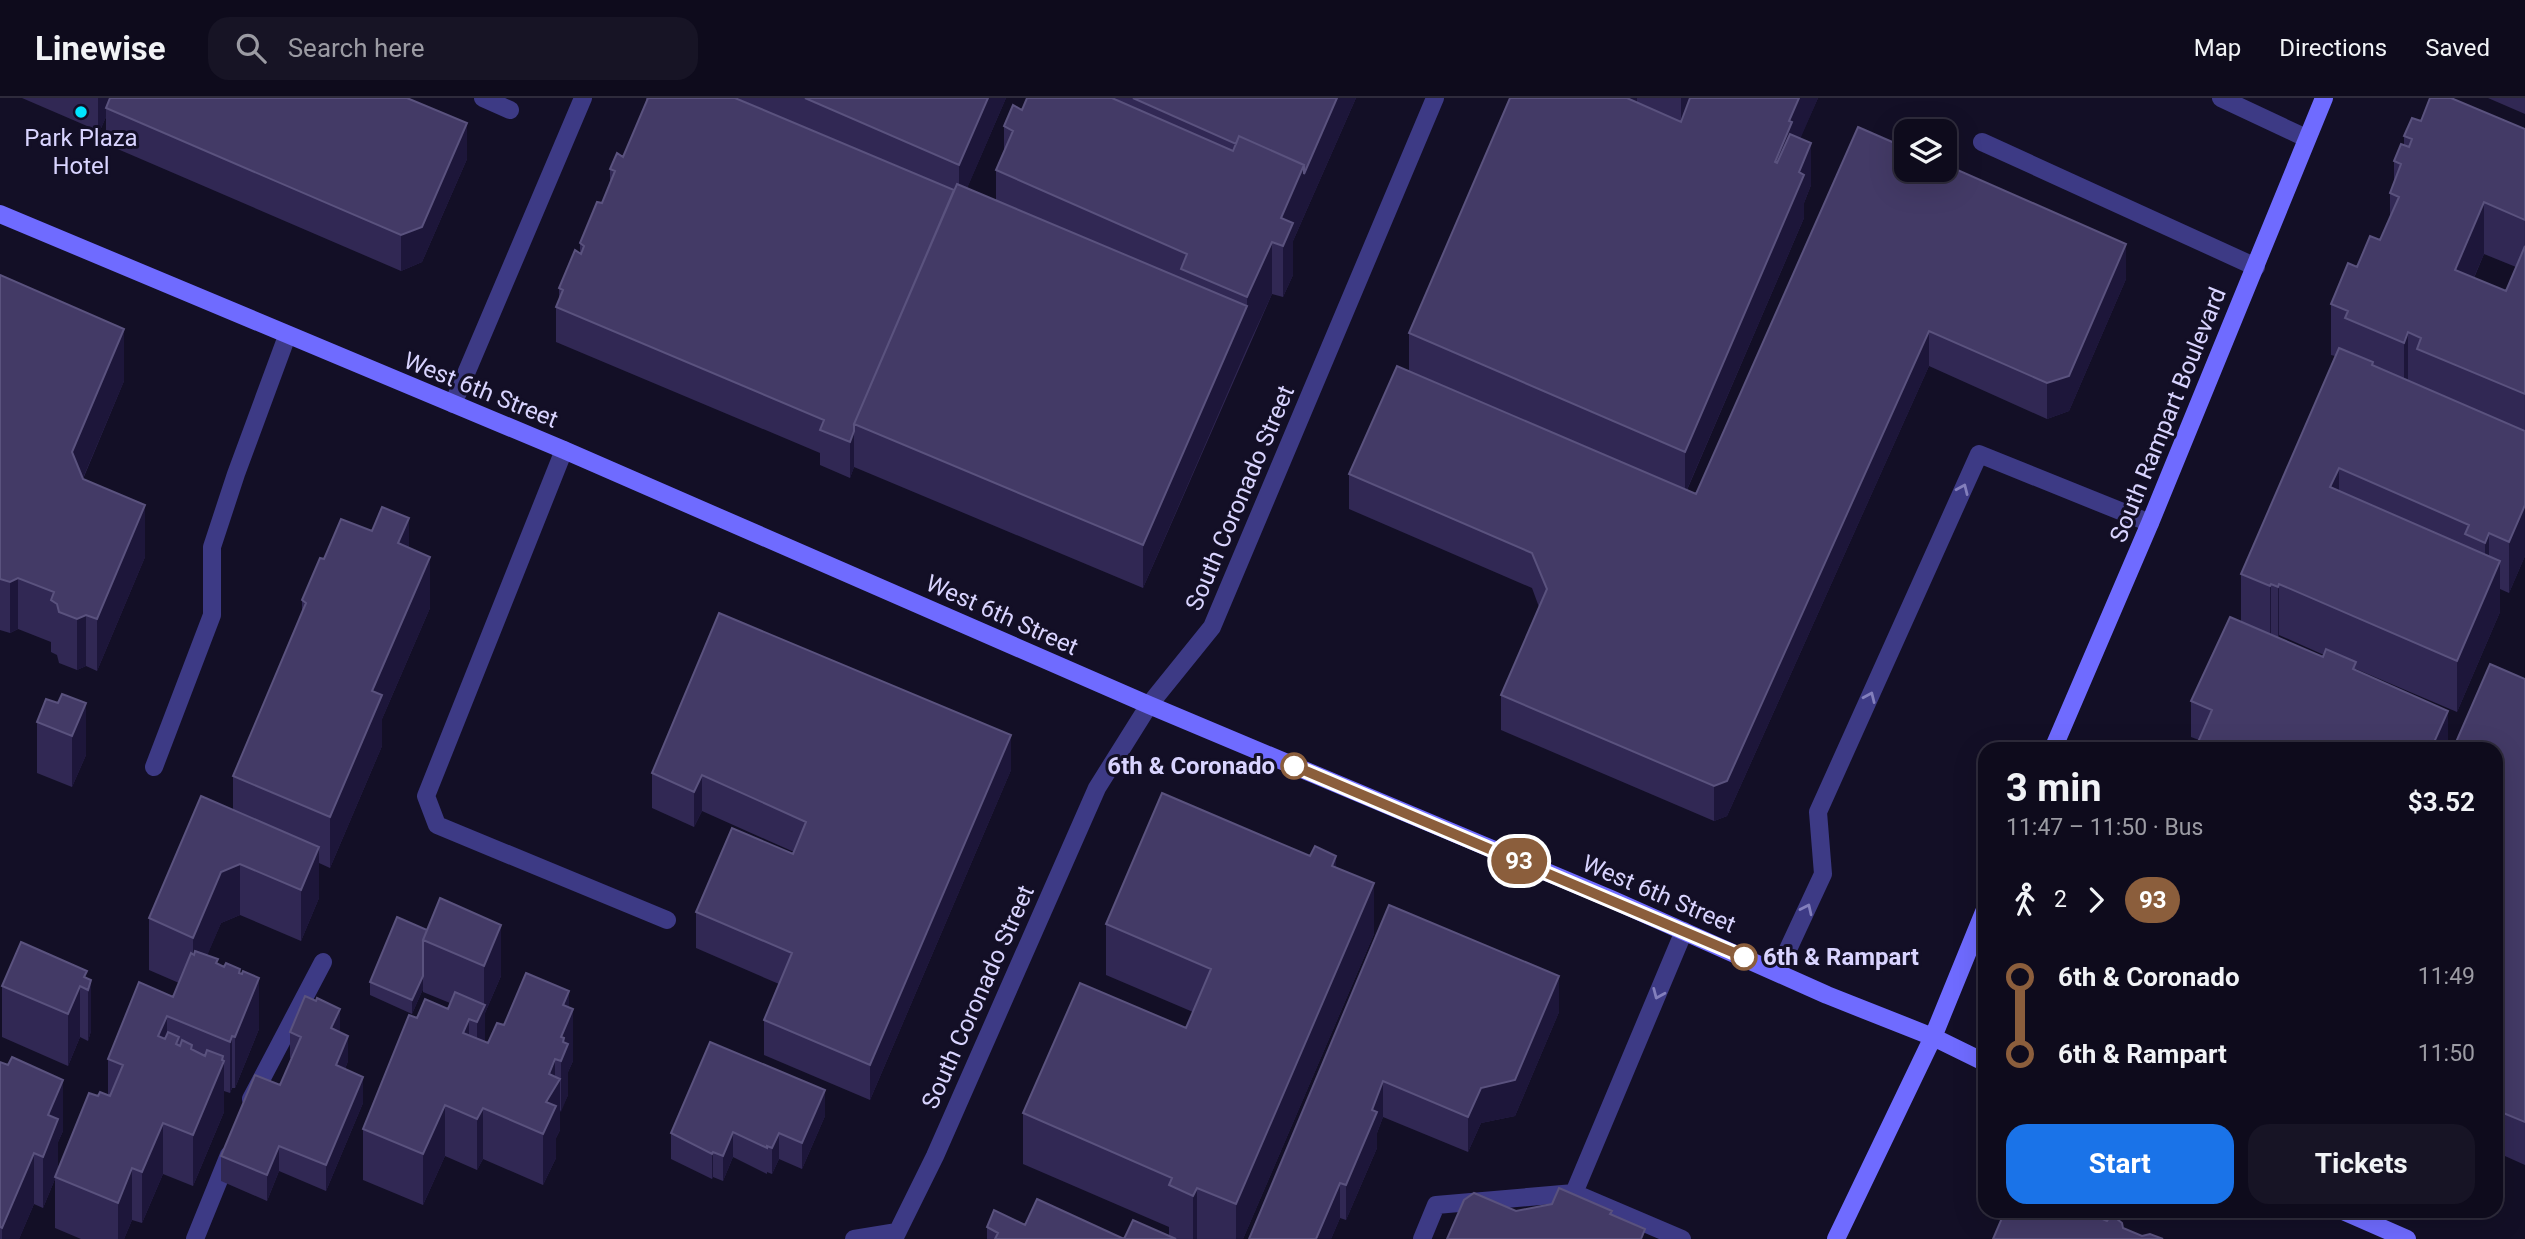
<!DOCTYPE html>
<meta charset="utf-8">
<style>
body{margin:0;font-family:Roboto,sans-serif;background:#171425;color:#f1f3f6;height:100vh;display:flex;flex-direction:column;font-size:26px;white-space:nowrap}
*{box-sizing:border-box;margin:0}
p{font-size:23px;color:#9b9ba3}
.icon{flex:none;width:38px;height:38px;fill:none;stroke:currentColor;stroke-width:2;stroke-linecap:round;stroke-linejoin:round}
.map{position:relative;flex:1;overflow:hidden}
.sheet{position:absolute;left:1978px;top:644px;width:525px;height:476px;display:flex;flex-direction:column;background:#0e0b1c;border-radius:21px;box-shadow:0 7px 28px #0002,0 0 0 2px #2e2b3b}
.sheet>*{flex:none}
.badge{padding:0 14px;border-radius:23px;font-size:24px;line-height:46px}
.tools{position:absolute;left:1894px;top:21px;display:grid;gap:14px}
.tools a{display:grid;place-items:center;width:63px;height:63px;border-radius:14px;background:#0e0b1c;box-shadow:0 7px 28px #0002,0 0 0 2px #2e2b3b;font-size:35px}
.map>.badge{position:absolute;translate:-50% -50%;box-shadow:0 0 0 4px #fff}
.legs{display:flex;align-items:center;gap:10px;height:77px;padding:0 28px;font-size:23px}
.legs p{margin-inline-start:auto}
.overview{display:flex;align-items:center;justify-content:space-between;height:119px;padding:0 28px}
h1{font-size:38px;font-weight:700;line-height:52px}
.button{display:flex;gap:14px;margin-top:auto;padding:14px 28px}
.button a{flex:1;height:80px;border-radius:21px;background:#1a73e8;color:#fff;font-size:28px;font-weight:700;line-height:80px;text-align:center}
.button a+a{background:#171425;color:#f1f3f6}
ul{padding:0 28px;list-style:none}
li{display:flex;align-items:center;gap:24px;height:77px;font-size:26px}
li i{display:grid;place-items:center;width:10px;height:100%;margin:0 9px;background:currentColor}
li i::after{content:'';width:18px;height:18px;margin:-9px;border:5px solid;border-radius:50%;background:#0e0b1c}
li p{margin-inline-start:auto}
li:first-child i{background:linear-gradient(#0000 50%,currentColor 0)}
li:last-child i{background:linear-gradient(currentColor 50%,#0000 0)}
header{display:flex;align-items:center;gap:42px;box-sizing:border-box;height:98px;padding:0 35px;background:#0e0b1c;border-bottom:2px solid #2e2b3b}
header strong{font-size:33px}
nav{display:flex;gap:38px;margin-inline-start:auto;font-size:24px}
.search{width:490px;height:63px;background:#171425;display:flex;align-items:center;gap:18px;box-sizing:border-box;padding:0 24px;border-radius:21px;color:#9b9ba3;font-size:26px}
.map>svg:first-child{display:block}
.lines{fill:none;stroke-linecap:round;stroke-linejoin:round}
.lane{stroke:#3d3a85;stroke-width:18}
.street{stroke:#3d3a85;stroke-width:18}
.secondary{stroke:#6f6bff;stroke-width:18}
.wall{fill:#312854;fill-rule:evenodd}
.shaded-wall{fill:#1d163a}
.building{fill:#433a66;stroke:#5a527e;stroke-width:2}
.oneway{stroke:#837fbc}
.line-1-casing{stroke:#fff;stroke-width:16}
.line-1{stroke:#8b5e3c;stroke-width:10}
.poi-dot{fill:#00e5ff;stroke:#130f26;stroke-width:2.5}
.stop-1-dot{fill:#fff;stroke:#8b5e3c;stroke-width:3.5}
.labels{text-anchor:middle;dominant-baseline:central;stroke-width:6;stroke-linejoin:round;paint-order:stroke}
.poi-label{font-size:24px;fill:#d9d4ff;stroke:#130f26}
.street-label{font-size:24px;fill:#d9d4ff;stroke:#130f26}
.stop-label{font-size:24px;font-weight:bold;fill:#d9d4ff;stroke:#130f26;text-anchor:end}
</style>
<header>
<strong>Linewise</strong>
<div class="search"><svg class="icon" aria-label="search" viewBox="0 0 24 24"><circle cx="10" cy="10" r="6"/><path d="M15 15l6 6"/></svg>Search here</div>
<nav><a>Map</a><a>Directions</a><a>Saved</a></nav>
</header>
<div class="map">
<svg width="2525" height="1141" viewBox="0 0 2525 1141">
<rect width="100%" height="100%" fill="#130f26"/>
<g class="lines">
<path class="lane" d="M 483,0 L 510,12
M 2221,0 L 2306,40
M 1982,44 L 2256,169
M 564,352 L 426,698 L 437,727 L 667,822
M 154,669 L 212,517 L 212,449 L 236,376 L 287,238
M 1778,873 L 1823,776 L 1818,714 L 1979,356 L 2150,425
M 251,1001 L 323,864
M 1574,1095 L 1684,833
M 195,1141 L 229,1057
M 1422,1141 L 1436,1107 L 1574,1095 L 1682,1141"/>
<path class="street" d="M 453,306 L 583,0
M 854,1141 L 897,1134
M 894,1141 L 935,1058 L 1097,690 L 1149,607 L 1212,529 L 1435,0"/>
<path class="secondary" d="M 0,116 L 564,352 L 1149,607 L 1611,801 L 1827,897 L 1933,939 L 1984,964
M 2053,651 L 2150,425 L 2324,0
M 2343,1113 L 2407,1141
M 1836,1141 L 1933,939 L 1984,814"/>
</g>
<path class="wall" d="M 22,0 L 407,0 L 467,61 L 422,164 L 401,173 L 106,46 L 106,19 L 98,37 L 87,28 Z
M 646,0 L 1006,0 L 967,90 L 996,102 L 996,72 L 1004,54 L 1004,28 L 1022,12 L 1027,0 L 1356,0 L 1293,143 L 1293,177 L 1283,199 L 1272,196 L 1143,490 L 854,369 L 850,380 L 820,367 L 820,355 L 556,244 L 556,209 L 559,201 L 559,190 L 580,155 L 580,145 L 602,105 L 610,84 L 610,71 L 623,59 L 646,5 Z
M 1510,0 L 1818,0 L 1800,40 L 1811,87 L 1804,105 L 1804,120 L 1687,392 L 1696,396 L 1858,29 L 2126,181 L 2069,313 L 2047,321 L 1929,268 L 1727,718 L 1714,723 L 1501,632 L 1501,597 L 1539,509 L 1532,490 L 1349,411 L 1349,376 L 1409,273 L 1409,235 Z
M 2488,0 L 2525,0 L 2525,16 Z
M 2421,23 L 2525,31 L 2525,458 L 2509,495 L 2500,491 L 2500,514 L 2457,614 L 2356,571 L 2356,572 L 2448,649 L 2199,642 L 2191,639 L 2191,603 L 2241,523 L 2241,476 L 2335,258 L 2331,257 L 2331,206 L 2357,169 L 2380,142 L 2390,120 L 2390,95 L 2394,85 L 2394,63 L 2404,47 L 2404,38 ZM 2484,156 L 2516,169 L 2506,193 L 2474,180 ZM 2279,537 L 2324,557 L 2323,559 L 2278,539 Z
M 0,177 L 124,283 L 83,381 L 145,459 L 97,573 L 86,568 L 77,572 L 59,565 L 57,557 L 51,554 L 51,544 L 18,531 L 10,535 L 0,532 Z
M 409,450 L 430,510 L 382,621 L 382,648 L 330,770 L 319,765 L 319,800 L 301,843 L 240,817 L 221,825 L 207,857 L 218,866 L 240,875 L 259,931 L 235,990 L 232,990 L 230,995 L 224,993 L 224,1014 L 193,1088 L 163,1076 L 142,1125 L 132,1122 L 124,1141 L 81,1141 L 55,1130 L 55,1081 L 43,1110 L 34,1106 L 19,1141 L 0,1141 L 0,964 L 63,1033 L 58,1044 L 58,1070 L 98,998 L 108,997 L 108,961 L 173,899 L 179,885 L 149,872 L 149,820 L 233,712 L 233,678 L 302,515 L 302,502 L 324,461 Z
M 2525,581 L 2525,1067 L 2496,1054 L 2496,651 Z
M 46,601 L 86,657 L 72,689 L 37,675 L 37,624 Z
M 1011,672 L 870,1002 L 764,957 L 764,922 L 779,886 L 696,850 L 696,814 L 793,756 L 794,754 L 702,713 L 694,729 L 652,710 L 652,675 Z
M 1336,769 L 1374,836 L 1243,1141 L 987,1141 L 987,1129 L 1025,1127 L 1124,1141 L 1169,1138 L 1169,1129 L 1023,1066 L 1023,1015 L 1186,930 L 1193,914 L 1106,877 L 1106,826 Z
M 1389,807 L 1559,914 L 1515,1018 L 1481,1025 L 1468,1054 L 1383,1019 L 1377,1035 L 1377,1050 L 1346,1122 L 1340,1120 L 1331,1141 L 1249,1141 Z
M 427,832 L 501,878 L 485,915 L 485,944 L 488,945 L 504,927 L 569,910 L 573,963 L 568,974 L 568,997 L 560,1014 L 560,1032 L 556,1040 L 556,1060 L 543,1087 L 483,1061 L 477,1072 L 445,1058 L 423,1107 L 363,1082 L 363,1031 L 417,920 L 448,911 L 450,905 L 423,894 L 423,891 L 412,916 L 370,897 L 370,884 Z
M 87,880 L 91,933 L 88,943 L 80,939 L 68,968 L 2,939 L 2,888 Z
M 316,903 L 340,934 L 348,963 L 345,971 L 363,1005 L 326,1093 L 279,1073 L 267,1103 L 221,1083 L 221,1058 L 280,987 L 292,960 L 290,960 L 290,934 Z
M 825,1018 L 802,1071 L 779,1061 L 772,1076 L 767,1074 L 767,1076 L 733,1059 L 723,1083 L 713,1079 L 712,1081 L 671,1061 L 671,1035 Z"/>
<path class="shaded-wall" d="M 98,0 L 114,0 L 106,10 L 106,19 L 98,37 Z
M 988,0 L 1006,0 L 959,109 L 959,67 Z
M 1337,0 L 1356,0 L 1304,118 L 1304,76 Z
M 1625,0 L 1637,0 L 1637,12 Z
M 1681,0 L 1690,0 L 1681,43 Z
M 1799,0 L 1818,0 L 1792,60 L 1775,107 L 1775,64 L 1789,23 Z
M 467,25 L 467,61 L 422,164 L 401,173 L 401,137 Z
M 1811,45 L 1811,87 L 1804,105 L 1804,120 L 1685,396 L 1685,354 Z
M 1304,67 L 1304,118 L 1293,143 L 1293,177 L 1283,199 L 1283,148 L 1281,120 Z
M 2484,104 L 2484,156 L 2455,223 L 2455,172 Z
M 1272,144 L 1272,196 L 1247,250 L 1247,199 Z
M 2126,146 L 2126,181 L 2069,313 L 2047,321 L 2047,285 Z
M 1247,208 L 1247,250 L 1143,490 L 1143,447 Z
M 124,231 L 124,283 L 72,406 L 72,354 Z
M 1929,233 L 1929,268 L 1727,718 L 1714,723 L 1714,688 Z
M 2408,234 L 2408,285 L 2404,296 L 2404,245 Z
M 854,333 L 854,369 L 850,380 L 850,344 Z
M 2339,370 L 2339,421 L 2330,389 Z
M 145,407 L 145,459 L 97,573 L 97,521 Z
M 2525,407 L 2525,458 L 2509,495 L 2509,444 Z
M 409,420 L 409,472 L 398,445 Z
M 2489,435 L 2489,486 L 2485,496 L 2485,445 Z
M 430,459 L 430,510 L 382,621 L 382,648 L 330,770 L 330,719 L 372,593 Z
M 2500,463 L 2500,514 L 2457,614 L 2457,563 Z
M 18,480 L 18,531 L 10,535 L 10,484 Z
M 2271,486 L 2271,537 L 2270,539 L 2270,488 Z
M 2279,486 L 2279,537 L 2278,540 L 2278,489 Z
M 86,517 L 86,568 L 77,572 L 77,521 Z
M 86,605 L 86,657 L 72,689 L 72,638 Z
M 2448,613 L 2448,649 L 2447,651 L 2431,651 Z
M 1011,637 L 1011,672 L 870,1002 L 870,967 Z
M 702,677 L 702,713 L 694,729 L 694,694 Z
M 319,749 L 319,800 L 301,843 L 301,792 Z
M 1336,758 L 1336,809 L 1332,768 Z
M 240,766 L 240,817 L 221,825 L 193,891 L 193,840 L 221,774 Z
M 1374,785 L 1374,836 L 1243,1141 L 1236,1141 L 1236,1106 Z
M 501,827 L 501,878 L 485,915 L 485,958 L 477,976 L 477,924 L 484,911 L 484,868 Z
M 423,878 L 423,891 L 412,916 L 412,902 Z
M 1559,878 L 1559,914 L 1515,1018 L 1481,1025 L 1468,1054 L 1468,1019 L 1481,990 Z
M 259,880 L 259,931 L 235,990 L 235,939 Z
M 91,882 L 91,933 L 88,943 L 88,892 Z
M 80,888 L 80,939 L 68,968 L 68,916 Z
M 569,893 L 569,921 L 573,911 L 573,963 L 568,974 L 568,997 L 561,1014 L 561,939 L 563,907 Z
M 340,911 L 340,936 L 331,930 Z
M 167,918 L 167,969 L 158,938 Z
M 469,921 L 469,973 L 463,935 Z
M 232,938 L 232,990 L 230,995 L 230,944 Z
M 348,938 L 348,963 L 336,993 L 336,967 Z
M 223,958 L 223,966 L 224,963 L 224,1014 L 193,1088 L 193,1037 Z
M 555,961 L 555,990 L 560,981 L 560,1032 L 556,1040 L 556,1060 L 543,1087 L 543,1036 L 549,976 Z
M 363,979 L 363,1005 L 326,1093 L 326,1067 Z
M 63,982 L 63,1033 L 58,1044 L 58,1073 L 55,1079 L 55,1081 L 43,1110 L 43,1059 L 48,1017 Z
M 1383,983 L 1383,1019 L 1377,1035 L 1377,1050 L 1346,1122 L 1346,1087 L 1372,1012 Z
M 825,992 L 825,1018 L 802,1071 L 802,1045 Z
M 445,1007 L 445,1058 L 423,1107 L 423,1056 Z
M 483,1010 L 483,1061 L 477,1072 L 477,1021 Z
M 163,1025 L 163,1076 L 142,1125 L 142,1074 Z
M 733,1034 L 733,1059 L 723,1083 L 723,1058 Z
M 779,1035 L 779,1061 L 772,1076 L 772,1050 Z
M 279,1048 L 279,1073 L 267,1103 L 267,1077 Z
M 713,1054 L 713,1079 L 712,1081 L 712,1056 Z
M 34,1055 L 34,1106 L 19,1141 L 2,1141 L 2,1130 Z
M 132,1070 L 132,1122 L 124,1141 L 118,1141 L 118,1105 Z
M 1340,1085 L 1340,1120 L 1331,1141 L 1316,1141 Z
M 1197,1090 L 1197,1141 L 1193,1141 L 1193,1098 Z"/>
<path class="building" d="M 110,0 L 407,0 L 467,25 L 422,129 L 401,137 L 106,10 Z
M 648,0 L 735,0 L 954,92 L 854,326 L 854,333 L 850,344 L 820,332 L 824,322 L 556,209 L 563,192 L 559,190 L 575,152 L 581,156 L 584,148 L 580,145 L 597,104 L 602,105 L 615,73 L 610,71 L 617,55 L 623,59 Z
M 805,0 L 988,0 L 959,67 Z
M 1027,0 L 1112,0 L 1233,53 L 1239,38 L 1304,67 L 1281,120 L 1293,125 L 1283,148 L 1272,144 L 1247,199 L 1181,171 L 1187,156 L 996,72 L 1013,33 L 1004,28 L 1013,7 L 1022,12 Z
M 1133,0 L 1337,0 L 1304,76 L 1304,67 L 1239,38 L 1236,46 Z
M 1510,0 L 1627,0 L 1681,24 L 1690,0 L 1799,0 L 1789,23 L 1792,24 L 1775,64 L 1777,65 L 1790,36 L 1811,45 L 1799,74 L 1804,77 L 1685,354 L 1409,235 Z
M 2430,0 L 2451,0 L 2525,31 L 2525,122 L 2484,104 L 2455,172 L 2506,193 L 2525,148 L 2525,296 L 2417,251 L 2421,240 L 2408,234 L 2404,245 L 2345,220 L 2348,213 L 2331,206 L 2348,165 L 2357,169 L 2370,138 L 2380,142 L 2399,99 L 2390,95 L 2401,66 L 2394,63 L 2401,46 L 2409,49 L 2412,41 L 2404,38 L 2412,20 L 2421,23 Z
M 1858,29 L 1906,50 L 1906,72 L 1944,72 L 1944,66 L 2126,146 L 2069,278 L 2047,285 L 1929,233 L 1727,683 L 1714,688 L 1501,597 L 1547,491 L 1532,455 L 1349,376 L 1397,268 L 1696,396 Z
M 957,86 L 1247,208 L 1143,447 L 854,326 Z
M 0,177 L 124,231 L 72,354 L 83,381 L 145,407 L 97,521 L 86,517 L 77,521 L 59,514 L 57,506 L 51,502 L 54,494 L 18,480 L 10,484 L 0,481 Z
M 2339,250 L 2373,264 L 2372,267 L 2525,333 L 2525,407 L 2509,444 L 2489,435 L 2485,445 L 2465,436 L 2469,427 L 2339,370 L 2330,389 L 2500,463 L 2457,563 L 2279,486 L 2278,489 L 2271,486 L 2270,488 L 2241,476 Z
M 382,409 L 409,420 L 398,445 L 430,459 L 372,593 L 382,597 L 330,719 L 233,678 L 306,505 L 302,502 L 320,460 L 324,461 L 341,421 L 372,433 Z
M 719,515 L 1011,637 L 870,967 L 764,922 L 792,855 L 696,814 L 732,730 L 793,756 L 806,724 L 702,677 L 694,694 L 652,675 Z
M 2230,519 L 2323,559 L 2326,551 L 2356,564 L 2353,571 L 2448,613 L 2431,651 L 2195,651 L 2212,612 L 2191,603 Z
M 2490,566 L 2525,581 L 2525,1024 L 2496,1012 L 2496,651 L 2453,651 Z
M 62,596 L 86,605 L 72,638 L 37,624 L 46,601 L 58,605 Z
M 1162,695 L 1310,758 L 1315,748 L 1336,758 L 1332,768 L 1374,785 L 1236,1106 L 1197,1090 L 1193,1098 L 1169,1087 L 1172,1080 L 1023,1015 L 1080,885 L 1186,930 L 1211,871 L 1106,826 Z
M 201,698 L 319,749 L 301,792 L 240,766 L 221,774 L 193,840 L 149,820 Z
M 440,800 L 501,827 L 484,868 L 423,842 Z
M 1389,807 L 1559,878 L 1515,982 L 1481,990 L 1468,1019 L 1383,983 L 1372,1012 L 1377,1014 L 1346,1087 L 1340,1085 L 1316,1141 L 1249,1141 Z
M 397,819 L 427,832 L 423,842 L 423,878 L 412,902 L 370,884 Z
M 21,844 L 87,873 L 84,879 L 91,882 L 88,892 L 80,888 L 68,916 L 2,888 Z
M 195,853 L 218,861 L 216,865 L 224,869 L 226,865 L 240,871 L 239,875 L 242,876 L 243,873 L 259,880 L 235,939 L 232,938 L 230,944 L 167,918 L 158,938 L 165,941 L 168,934 L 179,939 L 176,946 L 180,948 L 182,942 L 192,947 L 191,951 L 205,958 L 207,952 L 223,958 L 222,962 L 224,963 L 193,1037 L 163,1025 L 142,1074 L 132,1070 L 118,1105 L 55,1079 L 89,995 L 98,998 L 100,994 L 110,998 L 123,967 L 108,961 L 139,884 L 173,899 L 191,855 L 194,857 Z
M 526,875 L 569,893 L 563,907 L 573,911 L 561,939 L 564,940 L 563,944 L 568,946 L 561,963 L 555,961 L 549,976 L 560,981 L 546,1004 L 556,1008 L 543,1036 L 483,1010 L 477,1021 L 445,1007 L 423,1056 L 363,1031 L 409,917 L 417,920 L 425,901 L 448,911 L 455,894 L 485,907 L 477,924 L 469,921 L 463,935 L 488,945 L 497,925 L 504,927 Z
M 305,898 L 316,903 L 317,900 L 340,911 L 331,930 L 348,938 L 336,967 L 363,979 L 326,1067 L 279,1048 L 267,1077 L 221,1058 L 255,977 L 280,987 L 301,939 L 290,934 Z
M 710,944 L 825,992 L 802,1045 L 779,1035 L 772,1050 L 767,1048 L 767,1050 L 733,1034 L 723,1058 L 713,1054 L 712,1056 L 671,1035 Z
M 12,959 L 63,982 L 48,1017 L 58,1021 L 43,1059 L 34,1055 L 2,1130 L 0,1129 L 0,964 L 8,967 Z
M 1559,1090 L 1612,1113 L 1610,1116 L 1645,1131 L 1641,1141 L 1447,1141 L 1464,1102 L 1474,1095 L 1516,1113 L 1552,1106 Z
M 1037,1101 L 1124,1141 L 1133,1122 L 1176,1141 L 995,1141 L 998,1135 L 987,1129 L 994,1112 L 1025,1127 Z
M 2005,1113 L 2097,1113 L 2100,1120 L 2107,1123 L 2109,1120 L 2117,1121 L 2122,1125 L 2123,1130 L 2142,1138 L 2150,1136 L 2163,1141 L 1993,1141 Z"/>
<defs><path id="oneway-chevron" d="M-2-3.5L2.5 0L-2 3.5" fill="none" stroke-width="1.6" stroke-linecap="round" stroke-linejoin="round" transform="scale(1.75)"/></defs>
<g class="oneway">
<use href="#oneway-chevron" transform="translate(1963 391) rotate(-66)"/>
<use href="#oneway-chevron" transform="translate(1870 599) rotate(-66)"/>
<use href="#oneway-chevron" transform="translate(1807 811) rotate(-65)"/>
<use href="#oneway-chevron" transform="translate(1658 896) rotate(113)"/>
</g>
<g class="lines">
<defs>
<path id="line-1" d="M 1294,668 L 1744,859"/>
</defs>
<use href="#line-1" class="line-1-casing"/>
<use href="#line-1" class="line-1"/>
</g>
<circle class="poi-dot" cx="81" cy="14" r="7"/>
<g class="stop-1-dot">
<circle cx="1294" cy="668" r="12"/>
<circle cx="1744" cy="859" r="12"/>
</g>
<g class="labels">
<g class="poi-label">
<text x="81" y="40">Park Plaza<tspan x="81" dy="28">Hotel</tspan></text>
</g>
<g class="street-label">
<text transform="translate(481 292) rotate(22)">West 6th Street</text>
<text transform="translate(2168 317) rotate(-68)">South Rampart Boulevard</text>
<text transform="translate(1240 400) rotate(-67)">South Coronado Street</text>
<text transform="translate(1002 517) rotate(24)">West 6th Street</text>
<text transform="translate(1659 796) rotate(23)">West 6th Street</text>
<text transform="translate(978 899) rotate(-66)">South Coronado Street</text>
</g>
<g class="stop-label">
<text x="1275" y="668">6th &amp; Coronado</text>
<text x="1763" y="859" text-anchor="start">6th &amp; Rampart</text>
</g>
</g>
</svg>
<div class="tools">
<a><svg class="icon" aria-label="layers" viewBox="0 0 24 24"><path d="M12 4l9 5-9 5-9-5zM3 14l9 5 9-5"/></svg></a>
</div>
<b class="badge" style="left:1519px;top:763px;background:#8b5e3c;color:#fff">93</b>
<section class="sheet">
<div class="overview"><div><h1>3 min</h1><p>11:47 – 11:50 · Bus</p></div><b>$3.52</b></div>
<div class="legs"><svg class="icon" aria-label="walk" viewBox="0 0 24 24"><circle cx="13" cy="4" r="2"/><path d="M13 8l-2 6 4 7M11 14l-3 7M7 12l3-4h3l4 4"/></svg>2<svg class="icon" aria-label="forward" viewBox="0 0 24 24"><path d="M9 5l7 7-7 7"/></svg><b class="badge" style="background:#8b5e3c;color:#fff">93</b></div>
<ul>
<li><i style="color:#8b5e3c"></i><b>6th &amp; Coronado</b><p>11:49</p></li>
<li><i style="color:#8b5e3c"></i><b>6th &amp; Rampart</b><p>11:50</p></li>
</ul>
<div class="button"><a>Start</a><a>Tickets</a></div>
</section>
</div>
